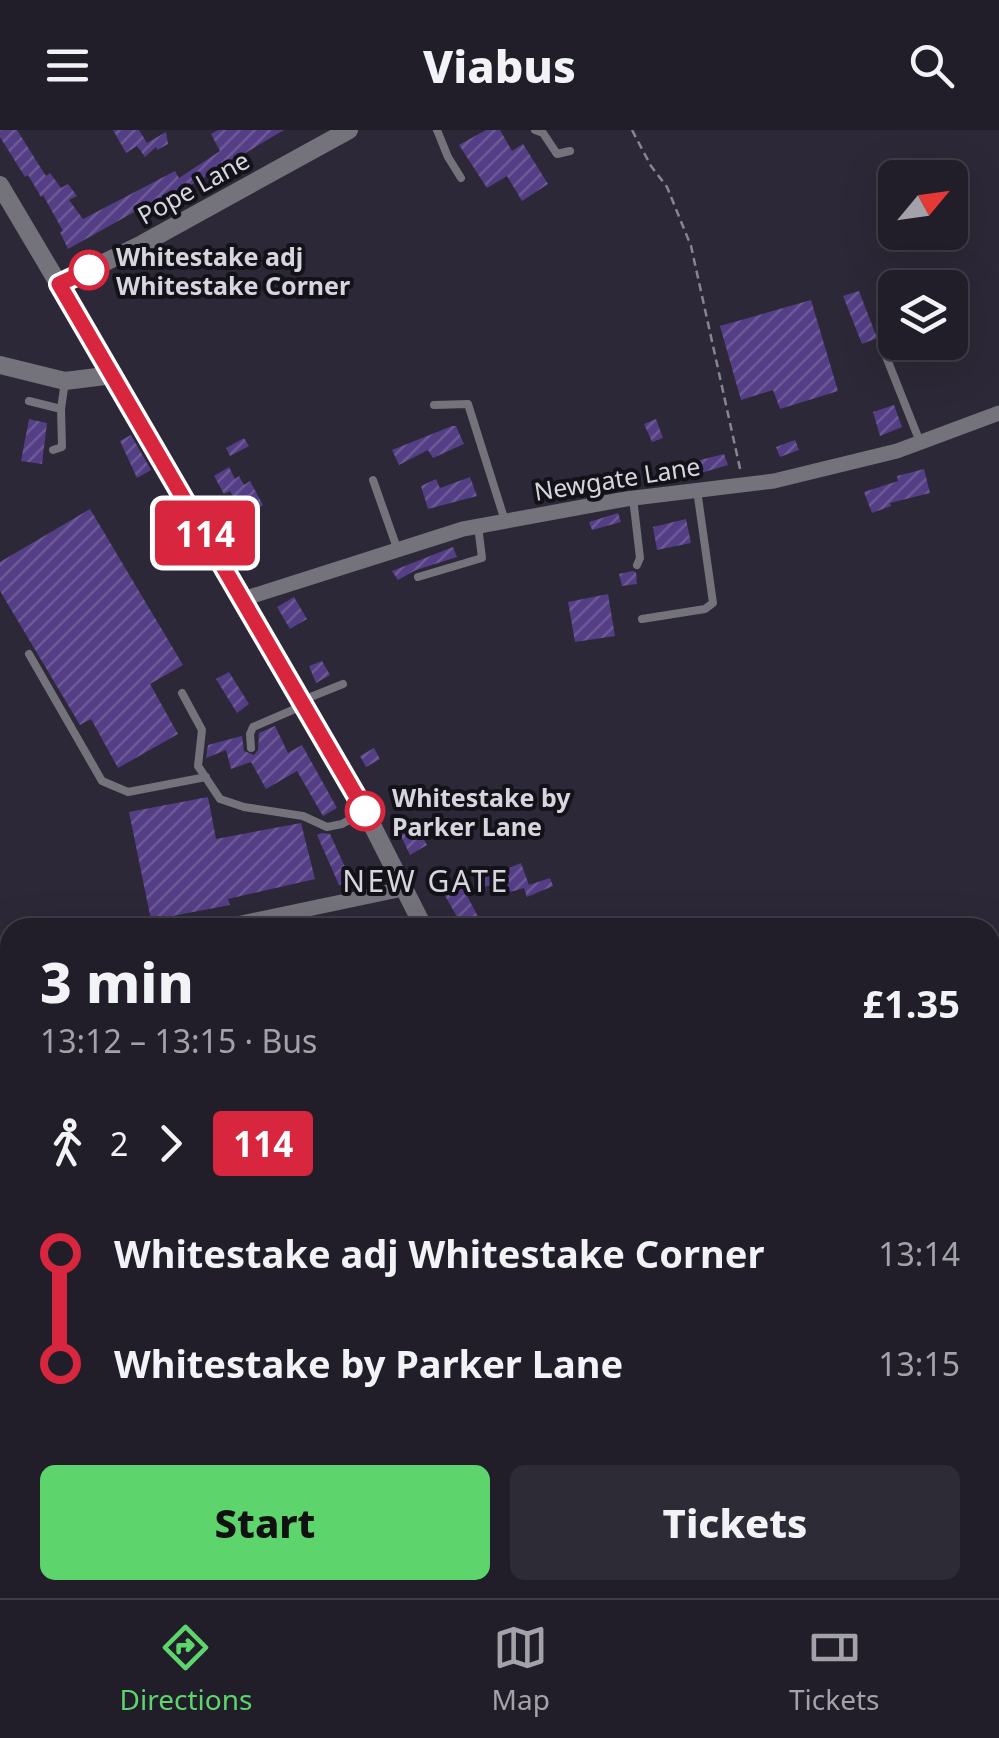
<!DOCTYPE html>
<meta charset="utf-8">
<style>
body{margin:0;font-family:"Noto Sans",sans-serif;background:#2d2b35;color:#f1f3f6;height:100vh;display:flex;flex-direction:column;font-size:38px;white-space:nowrap}
*{box-sizing:border-box;margin:0}
p{font-size:32px;color:#a2a2a8}
.icon{flex:none;width:55px;height:55px;fill:none;stroke:currentColor;stroke-width:2;stroke-linecap:round;stroke-linejoin:round}
.map{position:relative;flex:1;overflow:hidden}
.side{position:absolute;left:0px;top:788px;width:1000px;height:682px;display:flex;flex-direction:column;background:#211e29;border-radius:30px 30px 0 0;box-shadow:0 10px 40px #0002,0 0 0 2px #3e3c46}
.side>*{flex:none}
.badge{padding:0 20px;border-radius:8px;font-size:35px;line-height:65px}
.needle{width:65px;rotate:61deg}
.controls{position:absolute;left:878px;top:30px;display:grid;gap:20px}
.controls a{display:grid;place-items:center;width:90px;height:90px;border-radius:15px;background:#211e29;box-shadow:0 10px 40px #0002,0 0 0 2px #3e3c46;font-size:50px}
.map>.badge{position:absolute;translate:-50% -50%;box-shadow:0 0 0 5px #fff}
.legs{display:flex;align-items:center;gap:15px;height:110px;padding:0 40px;font-size:32px}
.legs p{margin-inline-start:auto}
.headline{display:flex;align-items:center;justify-content:space-between;height:170px;padding:0 40px}
h1{font-size:55px;font-weight:800;line-height:75px}
.cta{display:flex;gap:20px;margin-top:auto;padding:20px 40px}
.cta a{flex:1;height:115px;border-radius:15px;background:#5dd56c;color:#111;font-size:40px;font-weight:800;line-height:115px;text-align:center}
.cta a+a{background:#2d2b35;color:#f1f3f6}
ul{padding:0 40px;list-style:none}
li{display:flex;align-items:center;gap:35px;height:110px;font-size:38px}
li i{display:grid;place-items:center;width:15px;height:100%;margin:0 12px;background:currentColor}
li i::after{content:'';width:25px;height:25px;margin:-12px;border:8px solid;border-radius:50%;background:#211e29}
li p{margin-inline-start:auto}
li:first-child i{background:linear-gradient(#0000 50%,currentColor 0)}
li:last-child i{background:linear-gradient(currentColor 50%,#0000 0)}
header{display:flex;justify-content:space-between;align-items:center;height:130px;padding:0 40px;background:#211e29;font-size:45px;font-weight:800}
.menu{display:flex;justify-content:space-around;align-items:center;height:140px;border-top:2px solid #3e3c46;background:#211e29;font-size:28px;color:#a2a2a8}
.menu a{display:grid;justify-items:center;gap:5px}
.menu .active{color:#5dd56c}
.map>svg:first-child{display:block}
.industrial{fill:url(#industrial-grid)}
.building{fill:url(#building-hatch)}
.lines{fill:none;stroke-linecap:round;stroke-linejoin:round}
.path{stroke:#888491;stroke-width:2.5;stroke-dasharray:8 5;stroke-linecap:butt}
.service{stroke:#74727a;stroke-width:8}
.minor{stroke:#74727a;stroke-width:15}
.tertiary{stroke:#74727a;stroke-width:18}
.line-1-casing{stroke:#fff;stroke-width:22}
.line-1{stroke:#d7263d;stroke-width:15}
.stop-1-dot{fill:#fff;stroke:#d7263d;stroke-width:5}
.labels{text-anchor:middle;dominant-baseline:central;stroke-width:8;stroke-linejoin:round;paint-order:stroke}
.street-label{font-size:25px;fill:#d8d5df;stroke:#141219}
.stop-label{font-size:25px;font-weight:bold;fill:#d8d5df;stroke:#141219;text-anchor:start}
.quarter-label{font-size:30px;letter-spacing:2.5px;fill:#d8d5df;stroke:#141219}
</style>
<header><svg class="icon" aria-label="menu" viewBox="0 0 24 24"><path d="M4 6h16M4 12h16M4 18h16"/></svg>Viabus<svg class="icon" aria-label="search" viewBox="0 0 24 24"><circle cx="10" cy="10" r="6"/><path d="M15 15l6 6"/></svg></header>
<div class="map">
<svg width="999" height="1468" viewBox="0 0 999 1468">
<defs>
<pattern id="industrial-grid" width="8" height="8" patternUnits="userSpaceOnUse" patternTransform="scale(2.5)"><rect width="8" height="8" fill="#363146"/><path d="M0 4h8M4 0v8" fill="none" stroke="#524e60"/></pattern>
<pattern id="building-hatch" width="6" height="6" patternUnits="userSpaceOnUse" patternTransform="scale(2.5)"><rect width="6" height="6" fill="#543e85"/><path d="M-1 1l2-2M0 6l6-6M5 7l2-2" fill="none" stroke="#6c5996"/></pattern>
</defs>
<rect width="100%" height="100%" fill="#2c2837"/>
<path class="industrial" d="M 991,995 L 999,1011 L 999,1136 L 990,1141 Z"/>
<path class="building" d="M 0,0 L 17,0 L 46,46 L 50,43 L 61,58 L 68,54 L 77,66 L 69,70 L 83,89 L 175,41 L 179,48 L 220,21 L 211,4 L 218,0 L 284,0 L 195,53 L 152,72 L 68,119 L 60,102 L 63,101 L 43,65 L 41,67 L 28,45 L 25,47 L 0,7 Z
M 113,0 L 139,0 L 147,13 L 166,2 L 168,14 L 157,20 L 156,17 L 145,27 L 137,16 L 126,23 Z
M 486,0 L 500,0 L 512,21 L 523,14 L 548,54 L 522,71 L 507,46 L 487,58 L 459,15 Z
M 859,161 L 877,208 L 862,214 L 843,166 Z
M 811,170 L 838,261 L 780,279 L 773,260 L 741,270 L 720,196 Z
M 894,275 L 902,297 L 880,306 L 873,282 Z
M 29,289 L 47,293 L 42,334 L 21,331 Z
M 656,289 L 663,308 L 652,312 L 644,294 Z
M 452,296 L 456,296 L 464,314 L 433,328 L 428,320 L 399,335 L 392,320 Z
M 131,305 L 151,340 L 137,348 L 120,311 Z
M 244,308 L 249,316 L 230,326 L 226,318 Z
M 795,310 L 799,320 L 780,327 L 776,317 Z
M 724,324 L 728,335 L 687,347 L 684,334 Z
M 229,337 L 235,349 L 239,346 L 244,355 L 250,351 L 263,375 L 244,386 L 230,361 L 224,364 L 214,346 Z
M 924,339 L 930,363 L 890,373 L 891,376 L 872,383 L 864,362 L 898,351 L 897,346 Z
M 470,347 L 477,366 L 428,379 L 421,356 L 436,349 L 440,358 Z
M 90,379 L 183,535 L 150,554 L 178,604 L 118,638 L 91,589 L 80,595 L 0,461 L 0,432 Z
M 618,383 L 621,392 L 592,400 L 589,392 Z
M 686,389 L 691,413 L 657,420 L 653,397 Z
M 453,417 L 457,427 L 416,440 L 398,450 L 392,441 Z
M 632,441 L 636,442 L 637,454 L 622,456 L 619,444 Z
M 608,464 L 615,506 L 575,512 L 568,472 Z
M 294,467 L 307,489 L 290,499 L 277,477 Z
M 322,531 L 330,545 L 316,553 L 309,536 Z
M 229,542 L 249,574 L 237,583 L 216,549 Z
M 275,596 L 288,623 L 302,615 L 337,678 L 323,686 L 297,641 L 266,659 L 251,632 L 231,639 L 226,620 L 206,628 L 208,615 L 242,606 L 244,621 L 254,625 L 258,620 L 259,603 Z
M 374,618 L 380,629 L 366,637 L 360,626 Z
M 208,667 L 216,709 L 301,693 L 315,749 L 228,769 L 230,775 L 151,790 L 129,682 Z
M 415,693 L 427,715 L 410,725 L 399,702 Z
M 322,703 L 330,704 L 351,750 L 339,755 L 317,705 Z
M 521,733 L 529,755 L 550,748 L 553,756 L 527,767 L 524,758 L 510,762 L 505,750 L 484,757 L 481,749 Z
M 461,750 L 470,762 L 466,764 L 482,794 L 476,798 L 441,798 L 457,787 L 443,762 Z
M 10,873 L 10,893 L 0,896 L 0,875 Z"/>
<g class="lines">
<path class="path" d="M 632,0 L 651,36 L 667,57 L 691,116 L 741,343"/>
<path class="service" d="M 437,0 L 448,27 L 461,48
M 535,0 L 543,3 L 557,24 L 570,21
M 883,219 L 920,312
M 29,271 L 61,279 L 65,251
M 434,275 L 468,274 L 505,391
M 53,320 L 62,317 L 61,279
M 373,350 L 397,418
M 633,368 L 640,428 L 637,435
M 418,447 L 482,428 L 478,396
M 642,489 L 705,479 L 713,473 L 697,360
M 29,524 L 102,651 L 128,662 L 206,647
M 182,563 L 202,600 L 198,636 L 220,669 L 244,677 L 303,686 L 327,697 L 342,694 L 365,681
M 303,570 L 343,554
M 251,618 L 250,604 L 253,597 L 302,576
M 990,884 L 999,881
M 990,955 L 999,973
M 990,1154 L 999,1150"/>
<path class="minor" d="M 243,469 L 463,399 L 626,369 L 774,351 L 897,321 L 999,283
M 218,798 L 403,759
M 0,848 L 10,844
M 0,1458 L 10,1455"/>
<path class="tertiary" d="M 0,55 L 164,332 L 365,681 L 424,798
M 59,155 L 142,114 L 349,0
M 0,235 L 65,251 L 113,245
M 787,1460 L 792,1468"/>
</g>
<g class="lines">
<defs>
<path id="line-1" d="M 89,140 L 59,154 L 365,681"/>
</defs>
<use href="#line-1" class="line-1-casing"/>
<use href="#line-1" class="line-1"/>
</g>
<g class="stop-1-dot">
<circle cx="89" cy="140" r="18"/>
<circle cx="365" cy="681" r="18"/>
</g>
<g class="labels">
<g class="street-label">
<text transform="translate(193 57) rotate(-29)">Pope Lane</text>
<text transform="translate(617 348) rotate(-9)">Newgate Lane</text>
</g>
<g class="stop-label">
<text x="116" y="126">Whitestake adj<tspan x="116" dy="29">Whitestake Corner</tspan></text>
<text x="392" y="667">Whitestake by<tspan x="392" dy="29">Parker Lane</tspan></text>
</g>
<g class="quarter-label">
<text x="426" y="750">NEW GATE</text>
</g>
</g>
</svg>
<div class="controls">
<a><svg class="needle" viewBox="-14 -14 28 28"><path d="M0-13l5 13h-10z" fill="#e53935"/><path d="M0 13l5-13h-10z" fill="#a2a2a8"/></svg></a>
<a><svg class="icon" aria-label="layers" viewBox="0 0 24 24"><path d="M12 4l9 5-9 5-9-5zM3 14l9 5 9-5"/></svg></a>
</div>
<b class="badge" style="left:205px;top:403px;background:#d7263d;color:#fff">114</b>
<section class="side">
<div class="headline"><div><h1>3 min</h1><p>13:12 – 13:15 · Bus</p></div><b>£1.35</b></div>
<div class="legs"><svg class="icon" aria-label="walk" viewBox="0 0 24 24"><circle cx="13" cy="4" r="2"/><path d="M13 8l-2 6 4 7M11 14l-3 7M7 12l3-4h3l4 4"/></svg>2<svg class="icon" aria-label="forward" viewBox="0 0 24 24"><path d="M9 5l7 7-7 7"/></svg><b class="badge" style="background:#d7263d;color:#fff">114</b></div>
<ul>
<li><i style="color:#d7263d"></i><b>Whitestake adj Whitestake Corner</b><p>13:14</p></li>
<li><i style="color:#d7263d"></i><b>Whitestake by Parker Lane</b><p>13:15</p></li>
</ul>
<div class="cta"><a>Start</a><a>Tickets</a></div>
</section>
</div>
<nav class="menu">
<a class="active"><svg class="icon" aria-label="directions" viewBox="0 0 24 24"><path d="M12 3l9 9-9 9-9-9zM9 14v-3h6M13 9l2 2-2 2"/></svg>Directions</a>
<a><svg class="icon" aria-label="map" viewBox="0 0 24 24"><path d="M3 6l6-2 6 2 6-2v14l-6 2-6-2-6 2zM9 4v14M15 6v14"/></svg>Map</a>
<a><svg class="icon" aria-label="tickets" viewBox="0 0 24 24"><path d="M3 7h18v10H3zM15 7v10"/></svg>Tickets</a>
</nav>
